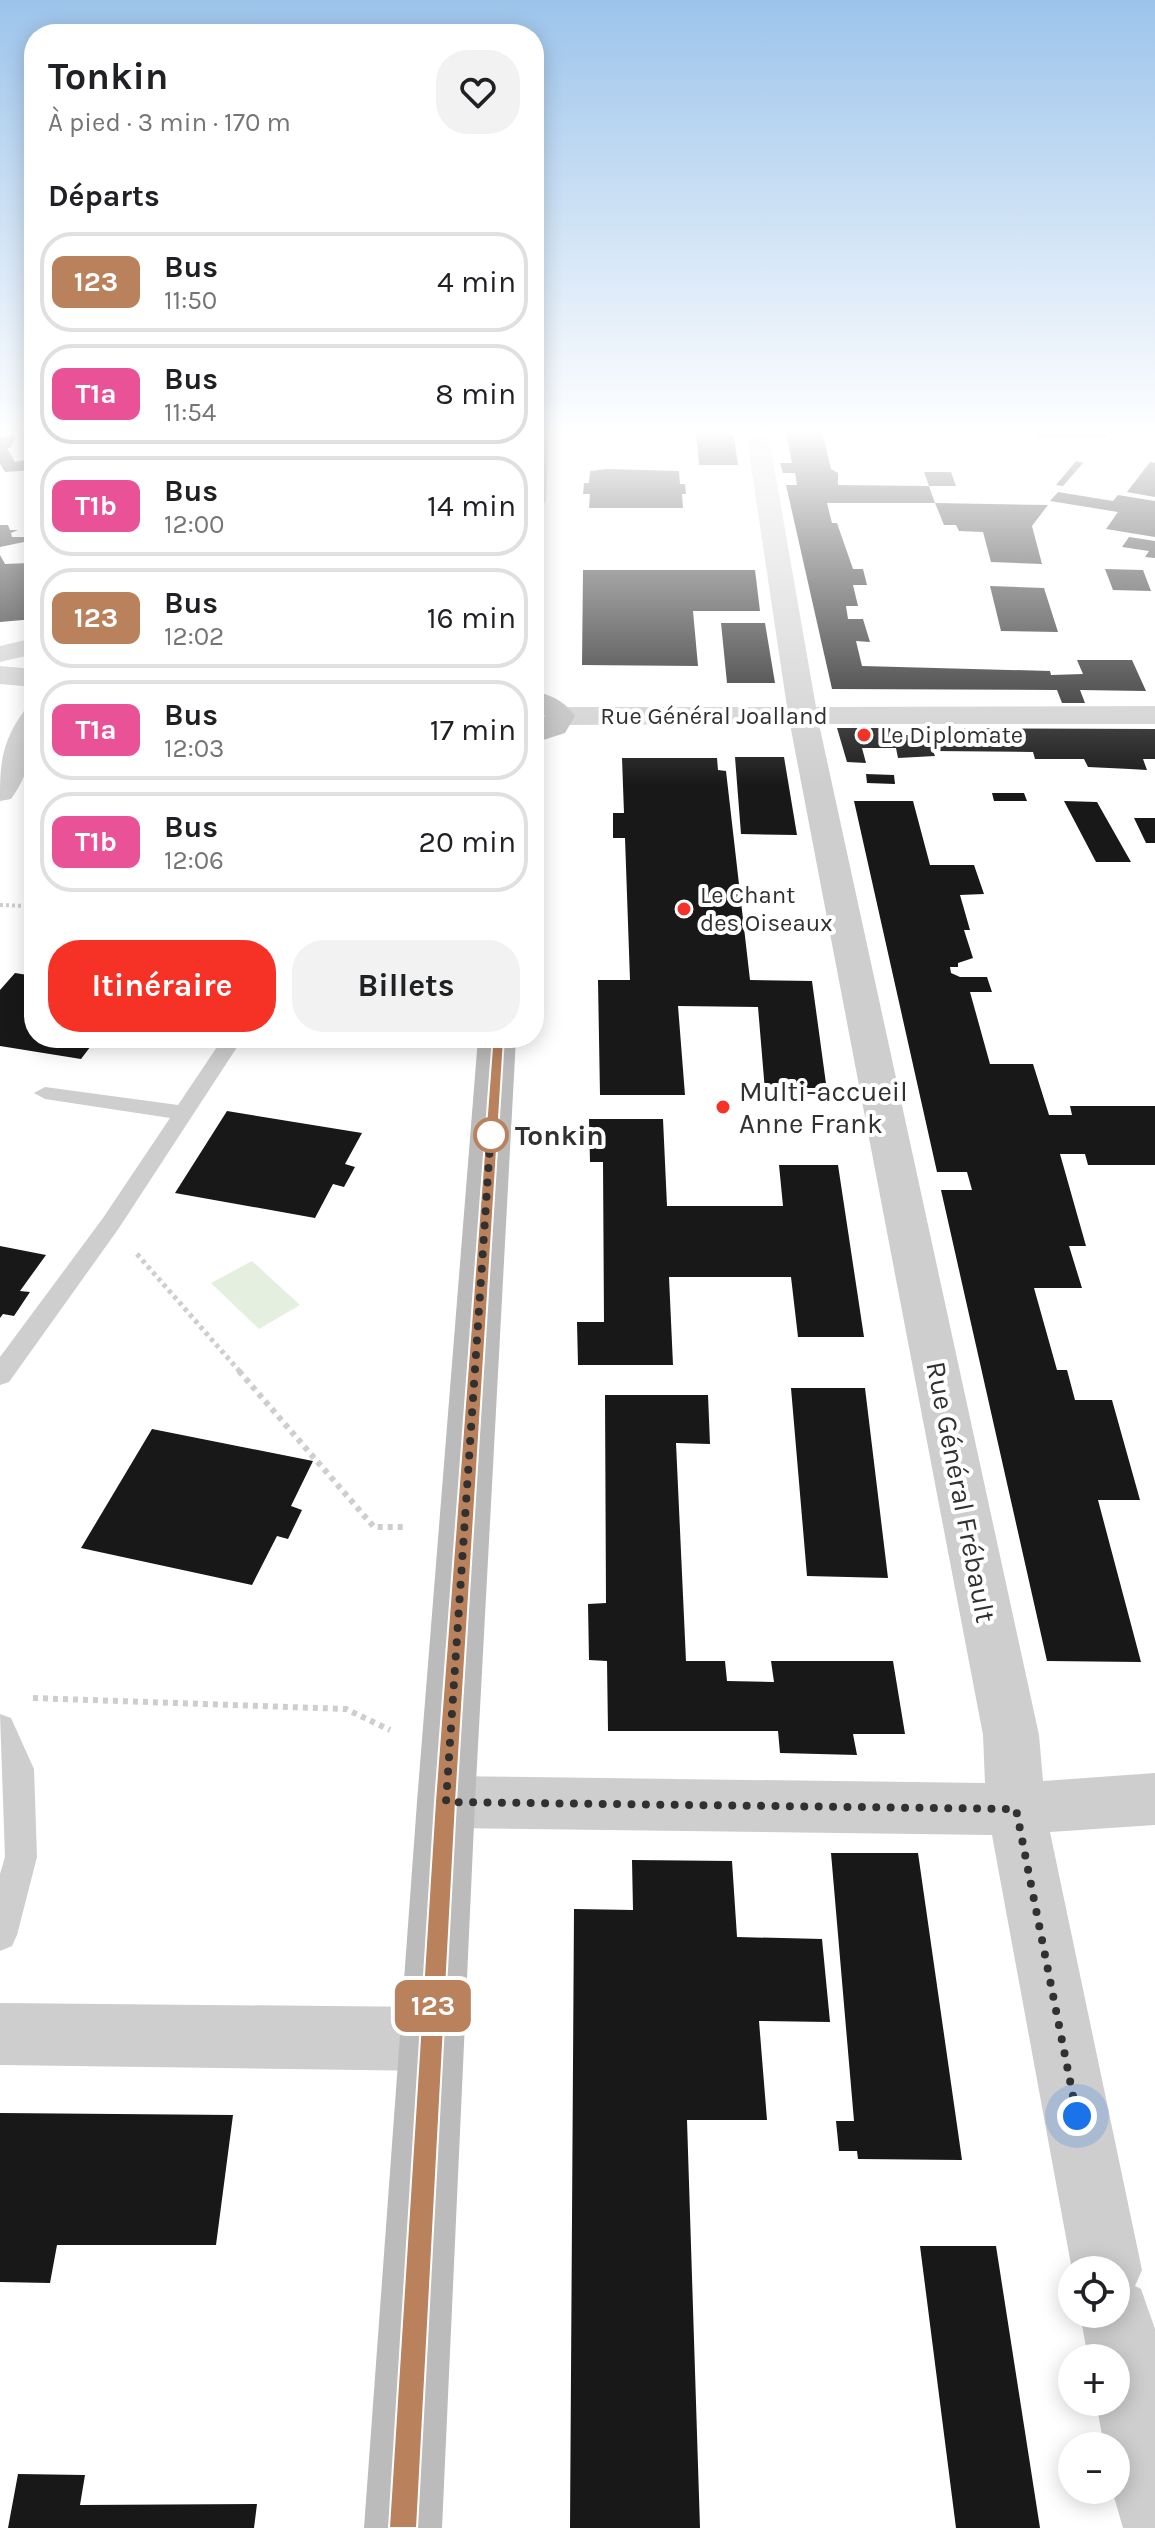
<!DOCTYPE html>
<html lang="fr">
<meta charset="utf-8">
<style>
body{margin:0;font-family:Karla,sans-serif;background:#f2f2f2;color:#202124;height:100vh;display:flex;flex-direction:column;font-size:30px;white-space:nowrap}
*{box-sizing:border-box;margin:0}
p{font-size:26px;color:#757577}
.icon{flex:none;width:44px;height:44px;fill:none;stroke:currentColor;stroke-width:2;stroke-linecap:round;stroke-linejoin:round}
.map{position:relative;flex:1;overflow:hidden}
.sheet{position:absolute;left:24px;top:24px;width:520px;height:1024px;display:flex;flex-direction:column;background:#fff;border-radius:32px;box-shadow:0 4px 20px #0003}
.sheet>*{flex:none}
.badge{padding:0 16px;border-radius:12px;font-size:28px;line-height:52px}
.controls{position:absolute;left:1058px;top:2256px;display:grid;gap:16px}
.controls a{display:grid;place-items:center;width:72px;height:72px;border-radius:50%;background:#fff;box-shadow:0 4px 20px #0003;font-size:40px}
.you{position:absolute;width:40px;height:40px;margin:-20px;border:6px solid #fff;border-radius:50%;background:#1a73e8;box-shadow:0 0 0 12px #1a73e833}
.map>.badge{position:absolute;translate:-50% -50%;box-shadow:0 0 0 4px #fff}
h2{padding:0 24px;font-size:30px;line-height:72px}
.round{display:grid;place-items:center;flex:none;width:84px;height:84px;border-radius:32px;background:#f2f2f2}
.overview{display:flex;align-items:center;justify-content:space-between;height:136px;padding:0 24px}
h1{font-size:38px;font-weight:700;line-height:60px}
.primary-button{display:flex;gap:16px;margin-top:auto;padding:16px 24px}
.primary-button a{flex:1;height:92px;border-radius:32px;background:#f63126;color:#fff;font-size:32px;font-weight:700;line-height:92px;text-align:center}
.primary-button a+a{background:#f2f2f2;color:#202124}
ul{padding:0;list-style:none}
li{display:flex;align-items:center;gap:24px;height:100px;margin:0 16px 12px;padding:0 8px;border:4px solid #e0e0e0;border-radius:32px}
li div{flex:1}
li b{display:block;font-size:30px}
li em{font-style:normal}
li .badge{min-width:88px;font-weight:700;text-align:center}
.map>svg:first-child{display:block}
.green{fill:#e5efdf}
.building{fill:#181818}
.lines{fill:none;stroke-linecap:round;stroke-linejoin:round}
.path-far2{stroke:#cecece;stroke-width:4;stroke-dasharray:3 3;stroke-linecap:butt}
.path-far1{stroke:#cecece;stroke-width:5;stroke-dasharray:4 4;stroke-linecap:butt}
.path{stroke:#cecece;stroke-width:6;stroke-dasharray:5 5;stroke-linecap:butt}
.service{fill:#cecece;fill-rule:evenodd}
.minor{fill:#cecece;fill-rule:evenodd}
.secondary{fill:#bbb;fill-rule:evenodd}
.line{fill:#b9825d;stroke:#fff;stroke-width:2}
.walk{stroke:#313131;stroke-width:8;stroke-dasharray:0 14.4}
.poi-dot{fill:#f63126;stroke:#fff;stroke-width:3}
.stop-dot{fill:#fff;stroke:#b9825d;stroke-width:4}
.labels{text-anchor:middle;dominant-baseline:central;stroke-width:8;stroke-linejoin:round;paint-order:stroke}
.far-street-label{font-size:24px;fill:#313131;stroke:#fff}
.far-poi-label{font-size:24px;fill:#313131;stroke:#fff;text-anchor:start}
.poi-label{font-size:28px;fill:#313131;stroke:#fff;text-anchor:start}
.stop-label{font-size:28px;font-weight:bold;fill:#313131;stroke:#fff;text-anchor:start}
.street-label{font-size:28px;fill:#313131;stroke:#fff}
</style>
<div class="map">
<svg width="1155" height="2528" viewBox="0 0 1155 2528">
<rect width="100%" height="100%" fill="#fff"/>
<path class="green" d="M 252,1261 L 300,1305 L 259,1329 L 211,1283 Z"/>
<path class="building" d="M 696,432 L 733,432 L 738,465 L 699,465 Z
M 786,432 L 822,432 L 831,469 L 838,473 L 838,485 L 929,486 L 935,503 L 827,503 L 832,523 L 837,523 L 853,569 L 863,569 L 867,585 L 853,585 L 858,606 L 846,606 L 848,619 L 863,619 L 870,642 L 856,641 L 862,666 L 1050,671 L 1051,675 L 1083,674 L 1077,660 L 1132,660 L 1146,691 L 1080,690 L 1085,703 L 1062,703 L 1057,690 L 832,689 L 786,485 L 797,485 L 795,473 L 783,473 L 780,463 L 792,463 Z
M 1036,432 L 1113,432 L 1106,437 L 1038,437 Z
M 0,436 L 16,436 L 10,448 L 7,448 L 15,462 L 29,459 L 34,470 L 5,472 L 0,464 Z
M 1076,461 L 1083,463 L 1063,486 L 1056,485 Z
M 1150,462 L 1155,463 L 1155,497 L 1127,492 Z
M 607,469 L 679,471 L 680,484 L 685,484 L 686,494 L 682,494 L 683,508 L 589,508 L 590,494 L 583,494 L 584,483 L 589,483 L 590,471 Z
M 924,472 L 951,472 L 956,486 L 929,486 Z
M 1058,492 L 1113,501 L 1118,495 L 1155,501 L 1155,537 L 1106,529 L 1118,512 L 1050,501 Z
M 935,503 L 1048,505 L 1032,526 L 1042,564 L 991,562 L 983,532 L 959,531 L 956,525 L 944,525 Z
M 0,525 L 8,525 L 10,530 L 18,530 L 11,533 L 12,537 L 27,537 L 24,542 L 0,547 Z
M 1129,537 L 1155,541 L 1155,558 L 1145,557 L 1149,551 L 1122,547 Z
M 34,553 L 34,619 L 0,622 L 0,555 L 5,564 L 28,563 Z
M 1105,569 L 1143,570 L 1151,591 L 1113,590 Z
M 583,570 L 755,570 L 760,611 L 693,611 L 698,666 L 582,665 Z
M 990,586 L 1044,588 L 1058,632 L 1001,631 Z
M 721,623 L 765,623 L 775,683 L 727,683 Z
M 837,728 L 890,728 L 892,735 L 928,735 L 926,728 L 1155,729 L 1155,759 L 1143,759 L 1147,770 L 1130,769 L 1088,767 L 1084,759 L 1035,759 L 1033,752 L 933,751 L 935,756 L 898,758 L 896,748 L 862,748 L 866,763 L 847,762 Z
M 735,757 L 784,757 L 797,835 L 741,834 Z
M 622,758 L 717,758 L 718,770 L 726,771 L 750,980 L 812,981 L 827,1091 L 765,1091 L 758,1007 L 678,1006 L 685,1095 L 600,1095 L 598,980 L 630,980 L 625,838 L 613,838 L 613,813 L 624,813 Z
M 866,774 L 894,775 L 895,784 L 867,783 Z
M 992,793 L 1024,793 L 1027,801 L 994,801 Z
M 854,801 L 913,801 L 930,865 L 974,865 L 984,894 L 960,895 L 970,930 L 964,930 L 973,958 L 958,963 L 958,967 L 950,967 L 951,973 L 960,977 L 987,977 L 992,992 L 970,992 L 990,1064 L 1033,1064 L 1049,1115 L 1072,1115 L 1070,1106 L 1155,1106 L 1155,1165 L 1088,1165 L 1085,1154 L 1060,1154 L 1086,1246 L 1069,1246 L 1082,1288 L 1034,1288 L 1057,1370 L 1067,1370 L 1075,1400 L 1112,1400 L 1140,1500 L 1098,1500 L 1141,1662 L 1047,1661 L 941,1190 L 972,1190 L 967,1172 L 937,1172 Z
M 1064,801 L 1097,802 L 1131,862 L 1096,862 Z
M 1134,818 L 1155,818 L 1155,843 L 1146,843 Z
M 15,973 L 34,976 L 34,1038 L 97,1038 L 81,1059 L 0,1046 L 0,990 Z
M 227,1111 L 362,1133 L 345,1164 L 355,1167 L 344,1187 L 333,1184 L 315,1218 L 175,1193 Z
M 589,1119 L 663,1119 L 667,1206 L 783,1206 L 779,1165 L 838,1165 L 864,1337 L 798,1337 L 791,1277 L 669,1277 L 673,1365 L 578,1365 L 577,1322 L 604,1322 L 603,1162 L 590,1162 Z
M 0,1246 L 46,1255 L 20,1291 L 30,1292 L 14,1316 L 3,1314 L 0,1318 Z
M 791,1388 L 865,1388 L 888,1578 L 807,1576 Z
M 605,1395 L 708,1395 L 710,1444 L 676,1443 L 686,1661 L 725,1661 L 727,1681 L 774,1682 L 771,1661 L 893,1661 L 905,1734 L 853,1734 L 857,1755 L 780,1753 L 778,1731 L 608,1731 L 607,1661 L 589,1660 L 588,1604 L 606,1603 Z
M 152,1429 L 313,1461 L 291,1506 L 302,1510 L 288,1539 L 277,1536 L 252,1585 L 81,1548 Z
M 831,1853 L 918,1853 L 962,2160 L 858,2159 L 857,2151 L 839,2151 L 836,2121 L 854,2121 Z
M 632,1860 L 732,1861 L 737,1937 L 822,1939 L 830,2022 L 759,2021 L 767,2120 L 687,2120 L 700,2528 L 570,2528 L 574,1909 L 633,1910 Z
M 0,2113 L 233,2115 L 216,2245 L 57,2245 L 50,2283 L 0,2282 Z
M 920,2246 L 996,2246 L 1040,2528 L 956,2528 Z
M 18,2474 L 85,2475 L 80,2505 L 257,2504 L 254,2528 L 8,2528 Z"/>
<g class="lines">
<path class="path-far2" d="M 34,887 L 28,906 L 34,910
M 0,905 L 28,906"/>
<path class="path-far1" d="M 137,1254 L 241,1373"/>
<path class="path" d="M 239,1371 L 374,1527 L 407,1527
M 33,1698 L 346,1709 L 390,1730"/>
<path class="service" d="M 223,1038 L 243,1038 L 119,1228 L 9,1382 L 0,1385 L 0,1357 L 103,1218 L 170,1118 L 45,1099 L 34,1093 L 45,1087 L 178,1105 Z
M 0,1714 L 11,1718 L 34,1769 L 37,1857 L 17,1935 L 12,1946 L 0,1951 L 0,1874 L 5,1857 Z"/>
<path class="minor" d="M 746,432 L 768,432 L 816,707 L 1155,706 L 1155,724 L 819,724 L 1039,1735 L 1043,1781 L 1155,1773 L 1155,1825 L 1050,1832 L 1142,2270 L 1135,2286 L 1141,2289 L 1155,2329 L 1155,2528 L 1123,2528 L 1112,2490 L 1116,2490 L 1116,2446 L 1104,2446 L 1096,2402 L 1116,2402 L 1116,2358 L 1088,2358 L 1080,2314 L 1116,2314 L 1116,2270 L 1072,2270 L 992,1835 L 446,1828 L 425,1820 L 417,1802 L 425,1784 L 446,1776 L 985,1783 L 983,1735 L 790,724 L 560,725 L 550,722 L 545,716 L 550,710 L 560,707 L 787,707 Z
M 34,638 L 34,654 L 0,662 L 0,646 Z
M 0,666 L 34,669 L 34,687 L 0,684 Z
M 34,708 C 34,744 33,768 11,799 L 0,801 C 0,764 1,743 24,711 Z
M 0,2003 L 431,2007 L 454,2017 L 463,2039 L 454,2061 L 431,2071 L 0,2065 Z"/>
<path class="secondary" d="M 534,432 L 549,432 L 546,501 L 542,506 L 534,508 Z
M 534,691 C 553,696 563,700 575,716 L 565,733 L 534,743 L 534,724 L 545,716 L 534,710 Z
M 478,1038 L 516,1038 L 475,1802 L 442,2528 L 364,2528 L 417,1802 Z"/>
</g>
<linearGradient id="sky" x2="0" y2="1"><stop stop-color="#9cc4eb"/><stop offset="0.55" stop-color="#fff"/><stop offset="1" stop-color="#fff" stop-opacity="0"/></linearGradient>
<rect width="1155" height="786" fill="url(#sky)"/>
<path class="line" d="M 493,1035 L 504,1038 L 456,1802 L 417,2528 L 389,2528 L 435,1802 Z"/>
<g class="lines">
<path class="walk" d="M 491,1135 L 491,1130 L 446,1802 L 1016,1809 L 1077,2116"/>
</g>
<g class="poi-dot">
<circle cx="864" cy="735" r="8"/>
<circle cx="684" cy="909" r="8"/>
<circle cx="723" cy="1107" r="8"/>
</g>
<circle class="stop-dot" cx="491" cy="1135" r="16"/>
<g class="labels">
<g class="far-street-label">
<text x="714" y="716">Rue Général Joalland</text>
</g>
<g class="far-poi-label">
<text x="880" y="735">Le Diplomate</text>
<text x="700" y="895">Le Chant<tspan x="700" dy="28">des Oiseaux</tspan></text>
</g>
<g class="poi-label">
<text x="739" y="1091">Multi-accueil<tspan x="739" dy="32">Anne Frank</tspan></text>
</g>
<g class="stop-label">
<text x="515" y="1135">Tonkin</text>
</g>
<g class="street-label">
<text transform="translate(961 1492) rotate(79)">Rue Général Frébault</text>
</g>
</g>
</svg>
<div class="controls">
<a><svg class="icon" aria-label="locate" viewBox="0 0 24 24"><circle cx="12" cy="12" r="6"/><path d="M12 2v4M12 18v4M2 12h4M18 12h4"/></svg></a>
<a>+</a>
<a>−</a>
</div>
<div class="you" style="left:1077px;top:2116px"></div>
<b class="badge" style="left:433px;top:2006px;background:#b9825d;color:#fff">123</b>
<section class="sheet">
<div class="overview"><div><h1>Tonkin</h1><p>À pied · 3 min · 170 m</p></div><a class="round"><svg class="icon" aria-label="heart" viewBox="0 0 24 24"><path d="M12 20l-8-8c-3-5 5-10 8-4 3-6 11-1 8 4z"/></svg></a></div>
<h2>Départs</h2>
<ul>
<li><span class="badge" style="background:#b9825d;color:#fff">123</span><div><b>Bus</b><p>11:50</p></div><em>4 min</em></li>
<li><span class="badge" style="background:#ea5297;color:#fff">T1a</span><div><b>Bus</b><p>11:54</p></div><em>8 min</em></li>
<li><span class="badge" style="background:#ea5297;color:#fff">T1b</span><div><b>Bus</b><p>12:00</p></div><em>14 min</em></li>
<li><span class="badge" style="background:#b9825d;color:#fff">123</span><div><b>Bus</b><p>12:02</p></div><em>16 min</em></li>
<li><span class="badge" style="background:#ea5297;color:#fff">T1a</span><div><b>Bus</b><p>12:03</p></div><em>17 min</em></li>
<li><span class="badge" style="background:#ea5297;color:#fff">T1b</span><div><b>Bus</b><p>12:06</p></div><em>20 min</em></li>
</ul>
<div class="primary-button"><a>Itinéraire</a><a>Billets</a></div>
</section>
</div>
